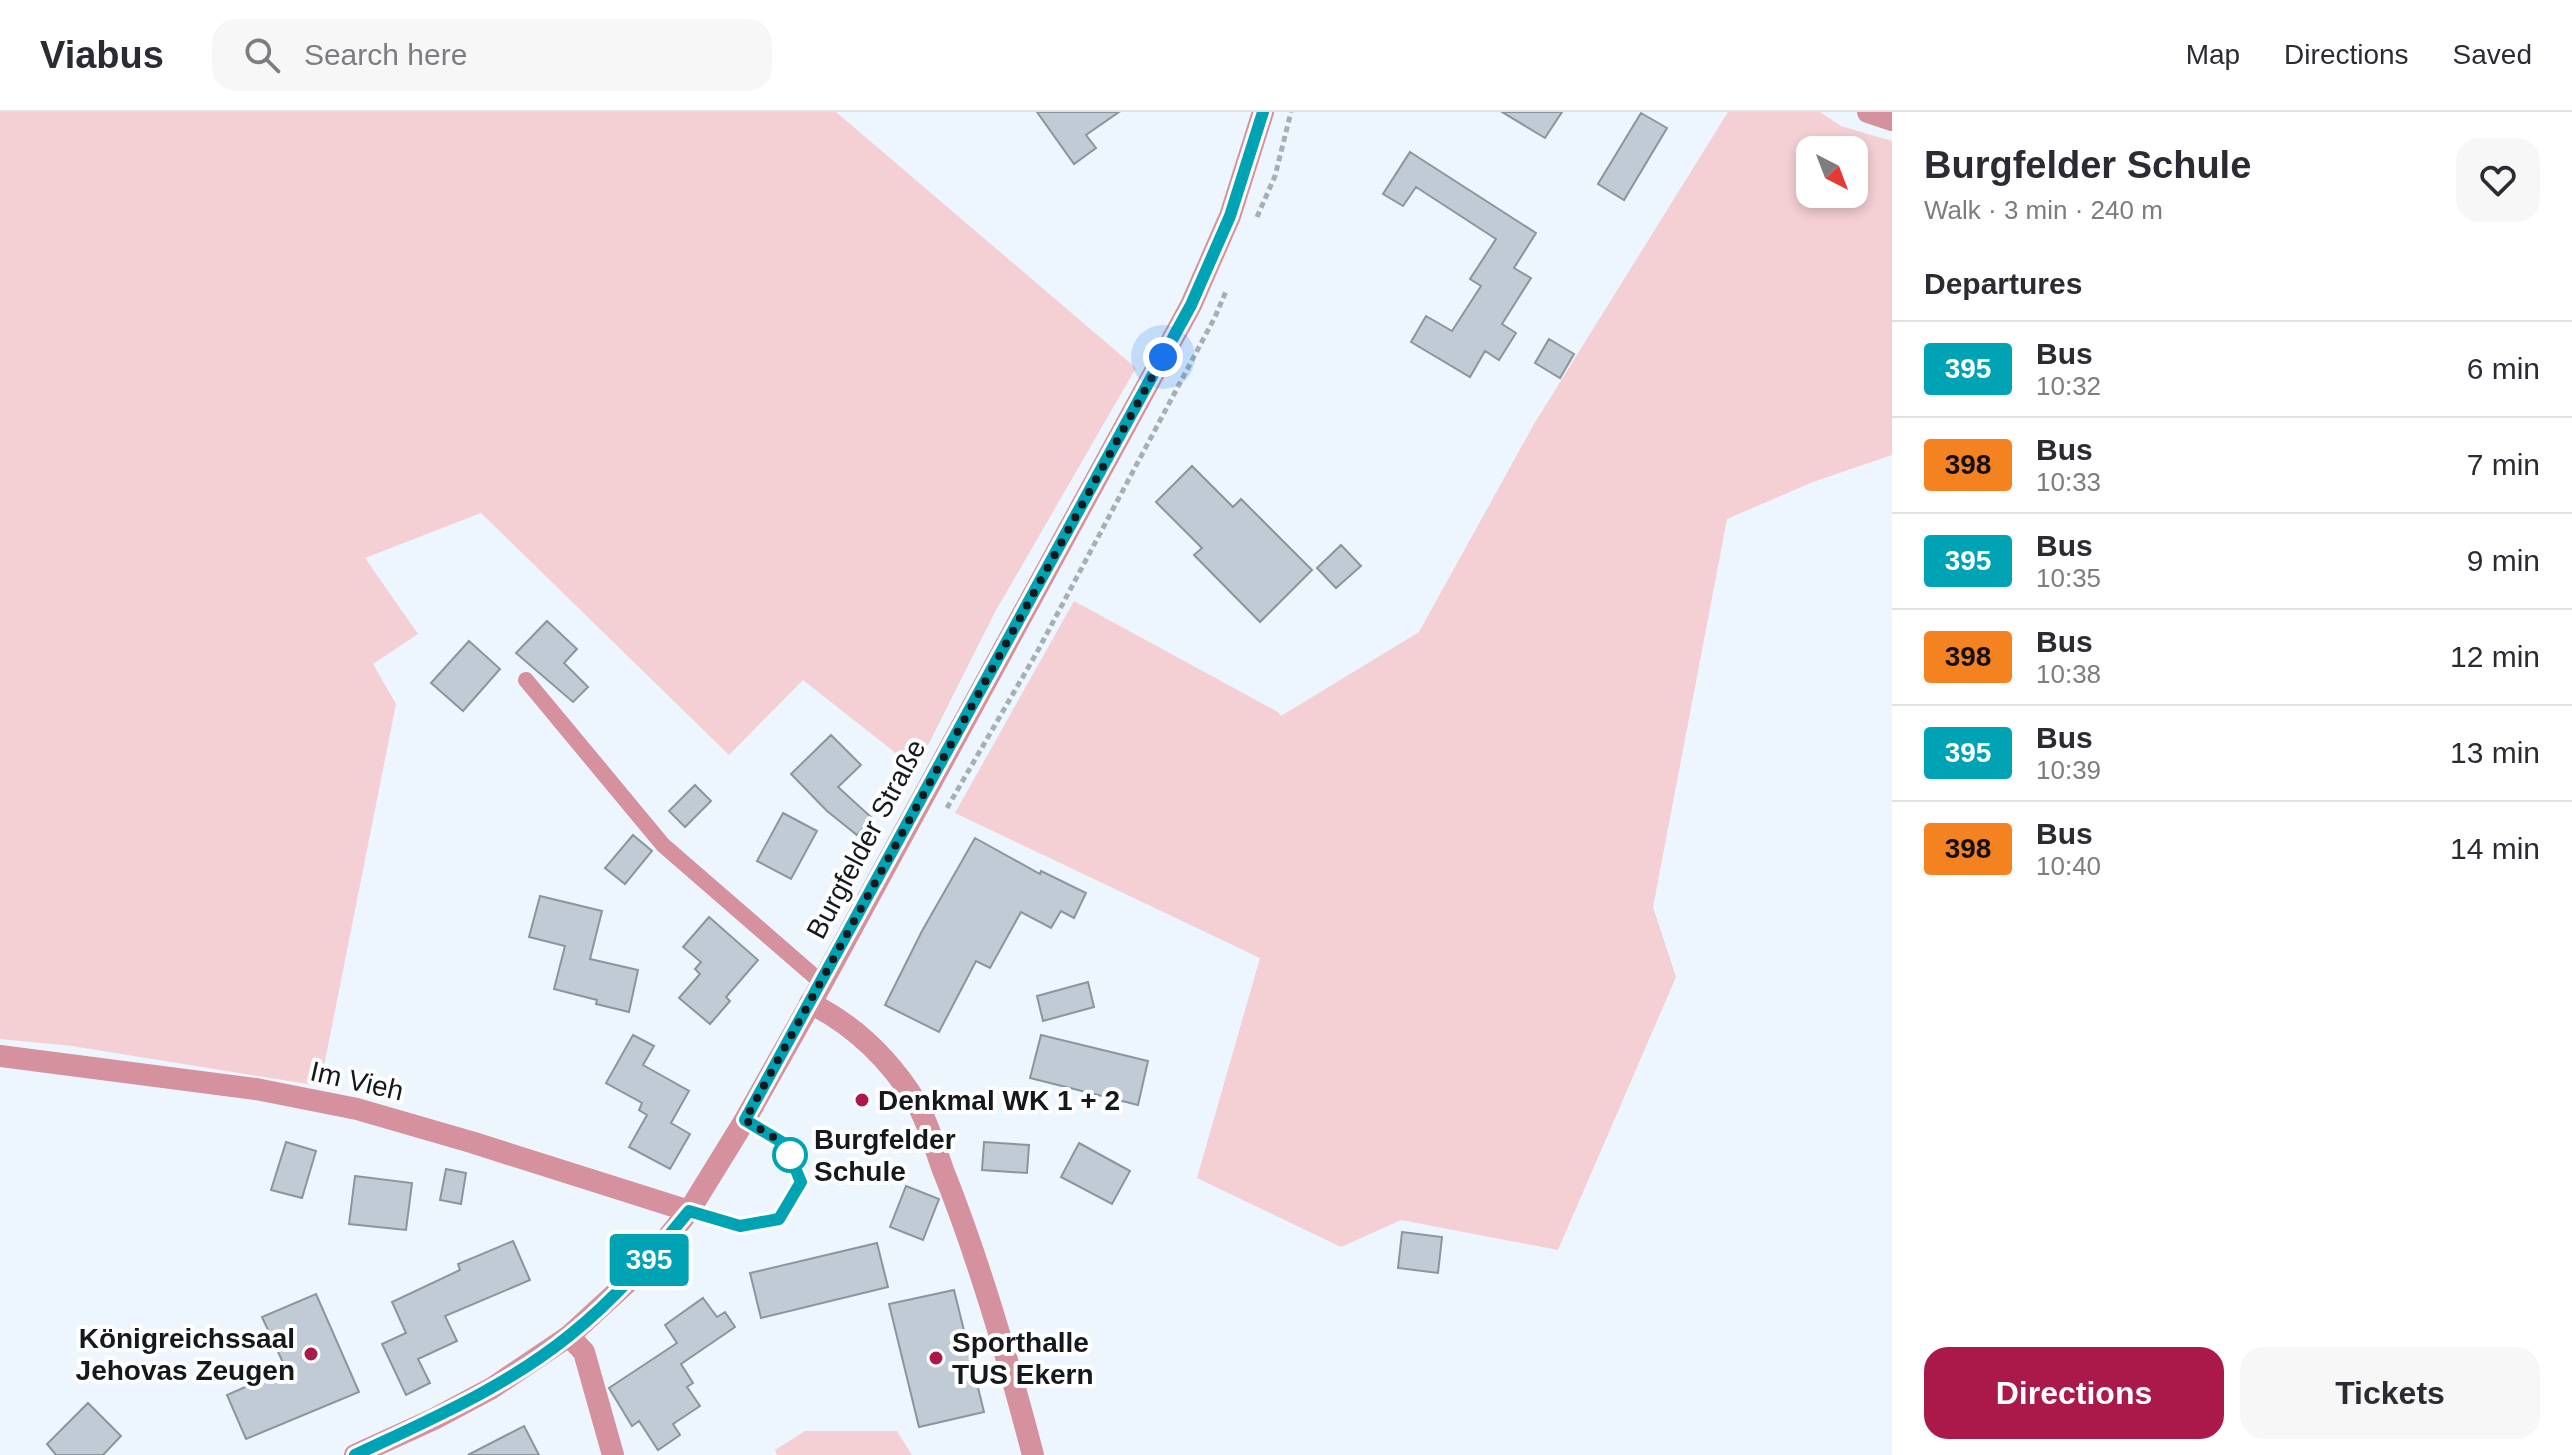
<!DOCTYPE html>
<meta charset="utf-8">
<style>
body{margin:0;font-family:Helvetica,sans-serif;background:#f7f7f7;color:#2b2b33;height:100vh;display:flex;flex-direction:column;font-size:30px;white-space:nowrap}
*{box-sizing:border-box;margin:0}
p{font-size:26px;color:#7c7c81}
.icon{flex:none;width:44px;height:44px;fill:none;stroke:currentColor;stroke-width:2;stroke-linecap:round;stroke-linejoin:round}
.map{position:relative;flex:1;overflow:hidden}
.panel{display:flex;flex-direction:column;background:#fff;width:680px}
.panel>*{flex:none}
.badge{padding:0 16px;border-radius:6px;font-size:28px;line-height:52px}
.needle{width:52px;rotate:138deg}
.fabs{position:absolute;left:1796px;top:24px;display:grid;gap:16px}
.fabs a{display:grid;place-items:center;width:72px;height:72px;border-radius:16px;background:#fff;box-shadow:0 4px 12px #0003;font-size:40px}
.you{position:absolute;width:40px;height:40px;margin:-20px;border:6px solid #fff;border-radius:50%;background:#1a73e8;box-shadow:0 0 0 12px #1a73e833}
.map>.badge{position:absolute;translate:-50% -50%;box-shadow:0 0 0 4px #fff}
h2{padding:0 32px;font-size:30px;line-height:72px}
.round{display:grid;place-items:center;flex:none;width:84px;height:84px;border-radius:24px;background:#f7f7f7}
.summary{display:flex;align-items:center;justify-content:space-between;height:136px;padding:0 32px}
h1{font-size:38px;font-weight:800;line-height:60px}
.button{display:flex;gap:16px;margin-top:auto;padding:16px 32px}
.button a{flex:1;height:92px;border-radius:24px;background:#ab184a;color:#fff;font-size:32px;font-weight:800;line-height:92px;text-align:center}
.button a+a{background:#f7f7f7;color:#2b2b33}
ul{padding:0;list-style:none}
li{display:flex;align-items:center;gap:24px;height:96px;padding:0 32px;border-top:2px solid #e1e1e2}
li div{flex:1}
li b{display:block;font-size:30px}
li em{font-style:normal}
li .badge{min-width:88px;font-weight:700;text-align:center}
header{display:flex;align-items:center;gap:48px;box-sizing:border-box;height:112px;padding:0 40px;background:#fff;border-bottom:2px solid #e1e1e2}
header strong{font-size:38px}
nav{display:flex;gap:44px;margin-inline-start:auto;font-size:28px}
.search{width:560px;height:72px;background:#f7f7f7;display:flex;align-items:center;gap:20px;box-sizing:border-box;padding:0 28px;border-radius:24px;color:#7c7c81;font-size:30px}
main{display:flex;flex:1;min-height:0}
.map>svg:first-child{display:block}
.green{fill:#f4cfd4;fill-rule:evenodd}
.building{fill:#c0cbd5;stroke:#8b959f;stroke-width:2}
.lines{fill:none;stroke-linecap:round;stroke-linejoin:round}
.path{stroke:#a7afb5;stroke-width:5;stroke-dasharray:6 4;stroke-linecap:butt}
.service{stroke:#d5919d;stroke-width:16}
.minor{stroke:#d5919d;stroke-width:22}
.tertiary{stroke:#d5919d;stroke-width:22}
.line-casing{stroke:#fff;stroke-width:18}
.line{stroke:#00a3b4;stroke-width:12}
.walk{stroke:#15191d;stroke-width:8;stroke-dasharray:0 14.4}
.poi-dot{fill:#ab184a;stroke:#fff;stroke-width:3}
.stop-dot{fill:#fff;stroke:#00a3b4;stroke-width:4}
.labels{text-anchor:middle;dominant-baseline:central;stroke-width:8;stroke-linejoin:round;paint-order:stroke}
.street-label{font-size:28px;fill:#15191d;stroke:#fff}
.poi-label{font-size:28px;font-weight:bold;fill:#15191d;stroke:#fff;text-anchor:start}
.stop-label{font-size:28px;font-weight:bold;fill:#15191d;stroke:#fff;text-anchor:start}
</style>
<header>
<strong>Viabus</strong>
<div class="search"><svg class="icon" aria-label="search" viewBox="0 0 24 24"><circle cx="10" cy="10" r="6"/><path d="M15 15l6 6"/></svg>Search here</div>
<nav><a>Map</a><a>Directions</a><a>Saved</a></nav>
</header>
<main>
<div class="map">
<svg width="1892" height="1343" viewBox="0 0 1892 1343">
<rect width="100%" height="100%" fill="#edf6fe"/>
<path class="green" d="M 0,0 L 836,0 L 1136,256 L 995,500 L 916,657 L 803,568 L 729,643 L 481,401 L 365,446 L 418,522 L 373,552 L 396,592 L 320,974 L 72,934 L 0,927 Z
M 1728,0 L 1820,0 L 1841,14 L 1892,29 L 1892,343 L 1813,370 L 1727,407 L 1653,795 L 1676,865 L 1558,1138 L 1401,1108 L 1341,1135 L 1197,1066 L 1260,846 L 955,701 L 1074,489 L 1278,600 L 1281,604 L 1419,520 L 1534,312 ZM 1810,38 L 1854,38 L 1854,82 L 1810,82 Z
M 805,1319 L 897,1319 L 912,1343 L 777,1343 L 775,1338 Z"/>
<path class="building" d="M 1037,0 L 1119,0 L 1086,23 L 1096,36 L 1074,52 Z
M 1502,0 L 1562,0 L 1545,26 Z
M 1641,1 L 1667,16 L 1624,88 L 1598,72 Z
M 1410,40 L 1536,121 L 1514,156 L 1531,166 L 1502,212 L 1516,221 L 1499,248 L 1485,239 L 1470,265 L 1411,230 L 1426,204 L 1452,219 L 1481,174 L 1470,167 L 1496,127 L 1416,75 L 1403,94 L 1383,82 Z
M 1549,227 L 1574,242 L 1560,266 L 1535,251 Z
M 1192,354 L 1233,395 L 1241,387 L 1312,458 L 1260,510 L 1194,443 L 1202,436 L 1156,390 Z
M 1341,433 L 1361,454 L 1336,476 L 1317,456 Z
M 547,509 L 577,537 L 564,551 L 588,575 L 573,590 L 516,541 Z
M 469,529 L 500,557 L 463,599 L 431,571 Z
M 831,623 L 861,653 L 838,675 L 872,706 L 857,723 L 827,699 L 791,662 Z
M 695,673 L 711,689 L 685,715 L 669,699 Z
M 783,701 L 817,719 L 791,767 L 757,749 Z
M 633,723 L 652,739 L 625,772 L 605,756 Z
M 975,726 L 1040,762 L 1041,759 L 1086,781 L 1074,806 L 1061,799 L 1051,816 L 1021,800 L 990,856 L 976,849 L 939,920 L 885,893 L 922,819 Z
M 540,784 L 602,799 L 590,847 L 638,858 L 629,900 L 596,892 L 597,888 L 554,877 L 565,834 L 529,825 Z
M 709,805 L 758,848 L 726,885 L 730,889 L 710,912 L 679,886 L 700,862 L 695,857 L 701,850 L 683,835 Z
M 1088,870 L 1094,895 L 1043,909 L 1037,884 Z
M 633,923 L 654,934 L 643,953 L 689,979 L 671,1011 L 690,1022 L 670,1057 L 629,1035 L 647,1003 L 639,998 L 642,991 L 606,971 Z
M 1041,923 L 1148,949 L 1138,993 L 1030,966 Z
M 286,1030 L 316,1039 L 302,1086 L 271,1078 Z
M 984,1030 L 1029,1033 L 1027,1061 L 982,1058 Z
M 1079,1031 L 1130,1059 L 1112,1092 L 1061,1065 Z
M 446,1057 L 466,1061 L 461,1092 L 440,1088 Z
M 355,1064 L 412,1071 L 406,1118 L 349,1112 Z
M 906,1074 L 939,1087 L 923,1128 L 890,1115 Z
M 1402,1120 L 1442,1125 L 1438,1161 L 1398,1156 Z
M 513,1129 L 530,1168 L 445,1204 L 457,1229 L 418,1247 L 430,1271 L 406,1283 L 382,1232 L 406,1221 L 392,1190 L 460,1158 L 458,1152 Z
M 877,1131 L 888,1175 L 761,1206 L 750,1161 Z
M 954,1178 L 984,1300 L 919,1315 L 889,1192 Z
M 316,1182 L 359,1280 L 246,1327 L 227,1283 L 286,1257 L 262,1205 Z
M 703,1186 L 717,1205 L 725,1200 L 735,1215 L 681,1252 L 693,1271 L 687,1275 L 700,1294 L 673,1312 L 680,1323 L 658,1338 L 639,1309 L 632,1314 L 609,1276 L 677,1231 L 665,1213 Z
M 88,1291 L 121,1324 L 103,1343 L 56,1343 L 47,1332 Z
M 524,1314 L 539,1343 L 468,1343 Z"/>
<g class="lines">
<path class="path" d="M 1257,105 L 1275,64 L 1291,0
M 947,696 L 1036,542 L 1215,205 L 1227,177"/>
<path class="service" d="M 526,568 L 663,733 L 822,871
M 689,1099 L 740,1114 L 779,1107 L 801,1070 L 785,1032 L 745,1008"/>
<path class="minor" d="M 1868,0 L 1892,8
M 810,891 C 854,913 890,948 916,990 C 928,1010 935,1036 943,1058 C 980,1150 1008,1247 1033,1343
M 0,944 L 256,977 L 357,997 L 471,1030 L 689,1099
M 569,1224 L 584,1240 L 613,1343"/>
<path class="tertiary" d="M 355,1343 L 434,1307 L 492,1276 L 569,1224 L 642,1157 L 689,1099 L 745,1008 L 822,871 L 1191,193 L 1230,104 L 1263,0"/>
</g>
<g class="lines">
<defs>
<path id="line" d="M 355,1343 C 429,1308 506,1275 570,1223 C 615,1187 652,1144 689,1099 L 740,1114 L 779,1107 L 801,1070 L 785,1032 L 745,1008 L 1191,193 L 1230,104 L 1263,0"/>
</defs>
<use href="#line" class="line-casing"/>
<use href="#line" class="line"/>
<path class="walk" d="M 790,1043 L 793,1051 L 785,1032 L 745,1008 L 1163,245"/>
</g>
<g class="poi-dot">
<circle cx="862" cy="988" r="8"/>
<circle cx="311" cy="1242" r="8"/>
<circle cx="936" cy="1246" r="8"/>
</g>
<circle class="stop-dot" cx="790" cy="1043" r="16"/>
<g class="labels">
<g class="street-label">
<text transform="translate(866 727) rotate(-62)">Burgfelder Straße</text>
<text transform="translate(357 969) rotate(13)">Im Vieh</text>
</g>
<g class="poi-label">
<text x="878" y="988">Denkmal WK 1 + 2</text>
<text x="295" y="1226" text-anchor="end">Königreichssaal<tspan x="295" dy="32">Jehovas Zeugen</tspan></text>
<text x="952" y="1230">Sporthalle<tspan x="952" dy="32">TUS Ekern</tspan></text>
</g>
<g class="stop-label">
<text x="814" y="1027">Burgfelder<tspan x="814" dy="32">Schule</tspan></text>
</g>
</g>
</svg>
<div class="fabs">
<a><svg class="needle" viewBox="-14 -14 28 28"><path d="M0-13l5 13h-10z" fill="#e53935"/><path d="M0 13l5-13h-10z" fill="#7c7c81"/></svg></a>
</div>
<div class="you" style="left:1163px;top:245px"></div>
<b class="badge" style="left:649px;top:1148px;background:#00a3b4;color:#fff">395</b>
</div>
<section class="panel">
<div class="summary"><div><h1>Burgfelder Schule</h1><p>Walk · 3 min · 240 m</p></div><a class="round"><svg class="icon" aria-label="heart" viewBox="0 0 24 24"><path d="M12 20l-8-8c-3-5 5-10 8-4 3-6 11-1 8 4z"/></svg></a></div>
<h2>Departures</h2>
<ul>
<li><span class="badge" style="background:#00a3b4;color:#fff">395</span><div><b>Bus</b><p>10:32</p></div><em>6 min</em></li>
<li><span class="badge" style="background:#f58220;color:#111">398</span><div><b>Bus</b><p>10:33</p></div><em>7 min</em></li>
<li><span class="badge" style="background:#00a3b4;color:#fff">395</span><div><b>Bus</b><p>10:35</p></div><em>9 min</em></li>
<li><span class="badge" style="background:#f58220;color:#111">398</span><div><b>Bus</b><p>10:38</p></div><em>12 min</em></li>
<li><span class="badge" style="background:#00a3b4;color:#fff">395</span><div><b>Bus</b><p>10:39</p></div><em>13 min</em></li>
<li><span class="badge" style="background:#f58220;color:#111">398</span><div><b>Bus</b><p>10:40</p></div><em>14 min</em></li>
</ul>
<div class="button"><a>Directions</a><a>Tickets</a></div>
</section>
</main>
